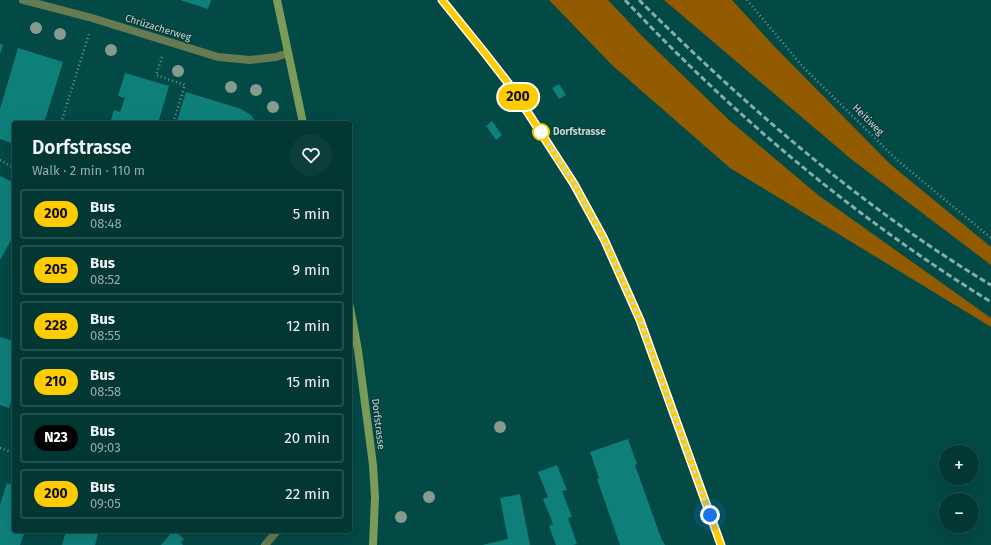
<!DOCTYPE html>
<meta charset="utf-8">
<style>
body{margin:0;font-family:"Fira Sans",sans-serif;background:#0c3f3c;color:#f1f3f6;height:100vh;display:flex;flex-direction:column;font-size:15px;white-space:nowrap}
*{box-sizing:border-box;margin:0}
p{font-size:13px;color:#96acac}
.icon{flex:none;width:22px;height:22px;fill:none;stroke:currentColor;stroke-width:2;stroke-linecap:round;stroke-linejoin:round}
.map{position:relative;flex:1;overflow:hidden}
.details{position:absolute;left:12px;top:121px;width:340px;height:412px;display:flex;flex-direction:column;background:#023734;border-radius:4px;box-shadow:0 4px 16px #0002,0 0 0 1px #23514f}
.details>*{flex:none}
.badge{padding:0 8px;border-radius:13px;font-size:14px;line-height:26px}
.fabs{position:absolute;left:939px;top:445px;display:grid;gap:8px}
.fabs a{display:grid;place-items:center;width:40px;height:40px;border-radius:50%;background:#023734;box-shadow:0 4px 16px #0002,0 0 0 1px #23514f;font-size:20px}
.you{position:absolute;width:20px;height:20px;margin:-10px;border:3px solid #fff;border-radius:50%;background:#1a73e8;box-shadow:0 0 0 6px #1a73e833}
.map>.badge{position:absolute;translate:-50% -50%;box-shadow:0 0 0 2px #fff}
.round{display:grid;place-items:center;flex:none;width:42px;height:42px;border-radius:21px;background:#0c3f3c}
.headline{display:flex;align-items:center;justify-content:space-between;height:68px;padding:0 20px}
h1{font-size:19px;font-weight:600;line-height:30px}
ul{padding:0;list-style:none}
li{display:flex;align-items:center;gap:12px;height:50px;margin:0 8px 6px;padding:0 12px;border:2px solid #23514f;border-radius:4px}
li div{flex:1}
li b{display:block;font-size:15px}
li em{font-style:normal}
li .badge{min-width:44px;font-weight:700;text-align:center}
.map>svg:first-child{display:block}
.green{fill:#925b00}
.building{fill:#0f7f7a}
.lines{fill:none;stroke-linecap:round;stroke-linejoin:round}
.path{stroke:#689895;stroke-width:2.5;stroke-dasharray:1 3;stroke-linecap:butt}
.street{stroke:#667b51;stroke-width:8}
.secondary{stroke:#7b9c58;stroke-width:8}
.rail{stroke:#85aeab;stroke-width:3;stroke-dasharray:6 3;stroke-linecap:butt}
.tree{fill:#869a8d}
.line-casing{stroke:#fff;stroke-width:9}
.line{stroke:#fc0;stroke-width:6}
.walk{stroke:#bddad7;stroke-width:4;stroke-dasharray:0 7.2}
.stop-dot{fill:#fff;stroke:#fc0;stroke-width:2}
.labels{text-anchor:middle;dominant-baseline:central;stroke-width:3;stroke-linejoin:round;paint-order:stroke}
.street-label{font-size:10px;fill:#bddad7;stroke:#0c3c3a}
.stop-label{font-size:10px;font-weight:bold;fill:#bddad7;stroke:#0c3c3a;text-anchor:start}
</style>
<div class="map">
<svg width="991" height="545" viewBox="0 0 991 545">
<rect width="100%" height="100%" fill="#034946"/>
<path class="green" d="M 549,0 L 608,0 L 644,38 L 729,120 L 818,195 L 991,318 L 991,327 L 730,168 L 612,65 Z
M 664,0 L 732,0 L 773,45 L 890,164 L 991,247 L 991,265 L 851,159 Z"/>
<path class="building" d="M 180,0 L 211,0 L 208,9 Z
M 0,44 L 3,45 L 0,54 Z
M 18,48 L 63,62 L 44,123 L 14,123 L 14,144 L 0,139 L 0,109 Z
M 125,73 L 169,86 L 158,123 L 110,123 L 114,110 L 120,112 L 125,98 L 118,96 Z
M 559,84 L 566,95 L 559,99 L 552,88 Z
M 186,92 L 241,109 L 251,115 L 256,123 L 185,123 L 177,121 Z
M 492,121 L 502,135 L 496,140 L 486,126 Z
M 0,176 L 14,183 L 14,235 L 0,260 Z
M 0,337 L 14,341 L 14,392 L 9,408 L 0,405 Z
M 628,439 L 637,464 L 635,465 L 662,541 L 663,541 L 665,545 L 620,545 L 597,479 L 599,478 L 590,452 Z
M 557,465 L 567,490 L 562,491 L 572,517 L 568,518 L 577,544 L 573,545 L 556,545 L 549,526 L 553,524 L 543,499 L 548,497 L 538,472 Z
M 7,483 L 14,485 L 14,531 L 25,531 L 20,545 L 0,545 L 0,505 Z
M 520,494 L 530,545 L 482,545 L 508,539 L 500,498 Z
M 66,531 L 99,531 L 95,545 L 62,545 Z
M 173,531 L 175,531 L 184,539 L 181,543 L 183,545 L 161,545 Z"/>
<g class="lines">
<path class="path" d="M 747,0 L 803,67 L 896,159 L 991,238
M 162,57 L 156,75 L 185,85 L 173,123
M 61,123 L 89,34
M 0,160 L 14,168
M 0,448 L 14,453
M 350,525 L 353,525"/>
<path class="street" d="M 23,0 L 92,18 L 218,57 L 250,60 L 276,57 L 288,53
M 265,545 L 277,531"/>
<path class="secondary" d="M 277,0 L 303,123
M 442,0 L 484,52 L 512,88 L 574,184 L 604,239 L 640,320 L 721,545
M 350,307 L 358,350 L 373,465 L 375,497 L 373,545"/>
<path class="rail" d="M 625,0 C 734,116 855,218 991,302
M 639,0 C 746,106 862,208 991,285"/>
</g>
<g class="tree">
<circle cx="36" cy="28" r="6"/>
<circle cx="60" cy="34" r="6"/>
<circle cx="111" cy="50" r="6"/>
<circle cx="178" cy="71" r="6"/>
<circle cx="231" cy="87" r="6"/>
<circle cx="256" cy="90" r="6"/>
<circle cx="273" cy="107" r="6"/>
<circle cx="500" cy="427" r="6"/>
<circle cx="429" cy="497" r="6"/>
<circle cx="401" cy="517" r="6"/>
</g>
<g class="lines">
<defs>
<path id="line" d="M 442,0 L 484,52 L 512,88 L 574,184 L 604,239 L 640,320 L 721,545"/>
</defs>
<use href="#line" class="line-casing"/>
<use href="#line" class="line"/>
<path class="walk" d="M 541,132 L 574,184 L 604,239 L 640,320 L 710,515"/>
</g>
<circle class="stop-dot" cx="541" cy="132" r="8"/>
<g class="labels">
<g class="street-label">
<text transform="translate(158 28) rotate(17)">Chrüzacherweg</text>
<text transform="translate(868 120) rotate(45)">Heitiweg</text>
<text transform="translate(378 424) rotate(83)">Dorfstrasse</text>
</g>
<g class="stop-label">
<text x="553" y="132">Dorfstrasse</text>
</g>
</g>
</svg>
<div class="fabs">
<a>+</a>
<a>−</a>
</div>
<div class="you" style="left:710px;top:515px"></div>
<b class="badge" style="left:518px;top:97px;background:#fc0;color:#111">200</b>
<section class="details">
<div class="headline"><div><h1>Dorfstrasse</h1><p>Walk · 2 min · 110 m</p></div><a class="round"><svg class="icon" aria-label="heart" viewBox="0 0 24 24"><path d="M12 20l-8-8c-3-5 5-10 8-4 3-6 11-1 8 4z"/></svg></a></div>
<ul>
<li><span class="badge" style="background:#fc0;color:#111">200</span><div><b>Bus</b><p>08:48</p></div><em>5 min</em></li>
<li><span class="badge" style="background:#fc0;color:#111">205</span><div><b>Bus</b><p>08:52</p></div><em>9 min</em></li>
<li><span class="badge" style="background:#fc0;color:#111">228</span><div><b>Bus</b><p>08:55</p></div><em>12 min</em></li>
<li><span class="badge" style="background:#fc0;color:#111">210</span><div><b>Bus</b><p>08:58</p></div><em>15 min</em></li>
<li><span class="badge" style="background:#000;color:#fff">N23</span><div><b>Bus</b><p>09:03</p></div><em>20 min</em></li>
<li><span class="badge" style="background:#fc0;color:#111">200</span><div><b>Bus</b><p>09:05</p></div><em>22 min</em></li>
</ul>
</section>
</div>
